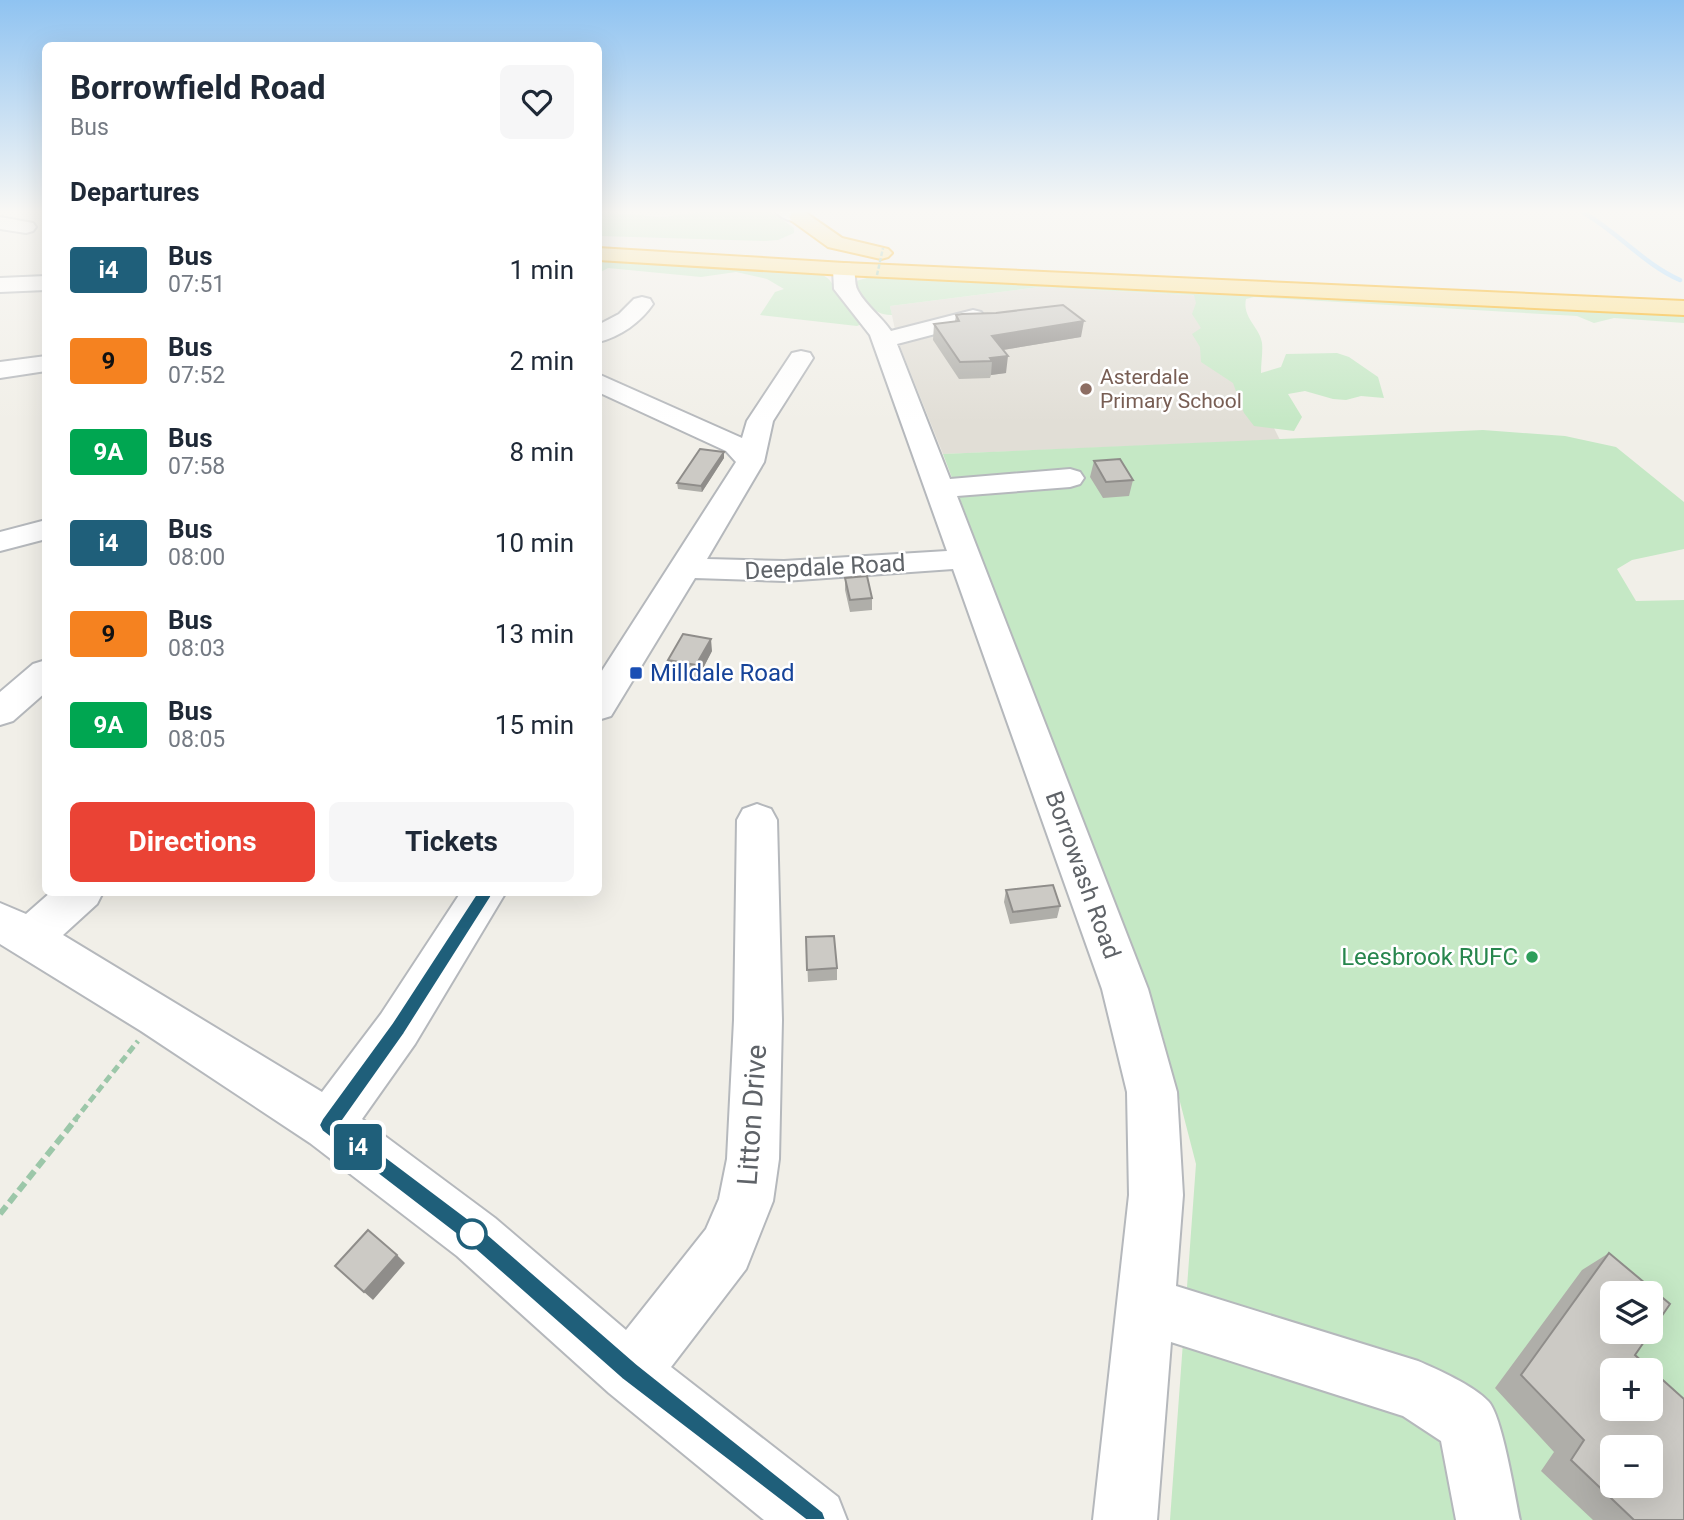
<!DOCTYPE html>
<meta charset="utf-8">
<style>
body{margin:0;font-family:Roboto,sans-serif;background:#f6f6f7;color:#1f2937;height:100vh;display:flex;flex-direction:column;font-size:26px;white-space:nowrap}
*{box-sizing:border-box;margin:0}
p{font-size:23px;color:#747a83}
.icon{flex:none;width:38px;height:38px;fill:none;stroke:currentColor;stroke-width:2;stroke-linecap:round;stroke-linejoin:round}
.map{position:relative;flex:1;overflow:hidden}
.side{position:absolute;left:42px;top:42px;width:560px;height:854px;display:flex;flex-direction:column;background:#fff;border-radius:10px;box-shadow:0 7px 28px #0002}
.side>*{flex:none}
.badge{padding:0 14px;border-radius:5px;font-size:24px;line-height:46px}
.fabs{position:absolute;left:1600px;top:1281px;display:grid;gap:14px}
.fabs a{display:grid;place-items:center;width:63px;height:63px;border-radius:10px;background:#fff;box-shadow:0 7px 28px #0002;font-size:35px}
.map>.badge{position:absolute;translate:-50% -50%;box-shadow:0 0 0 4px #fff}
h2{padding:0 28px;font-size:26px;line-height:63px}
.round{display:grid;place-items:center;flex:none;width:74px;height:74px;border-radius:10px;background:#f6f6f7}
.summary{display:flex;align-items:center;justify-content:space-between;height:119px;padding:0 28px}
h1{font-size:33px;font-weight:700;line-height:52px}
.primary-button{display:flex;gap:14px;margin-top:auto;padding:14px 28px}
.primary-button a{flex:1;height:80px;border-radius:10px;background:#ea4335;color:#fff;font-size:28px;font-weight:700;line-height:80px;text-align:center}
.primary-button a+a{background:#f6f6f7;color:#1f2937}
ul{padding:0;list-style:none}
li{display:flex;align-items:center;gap:21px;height:91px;padding:0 28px}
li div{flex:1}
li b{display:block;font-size:26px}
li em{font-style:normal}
li .badge{min-width:77px;font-weight:700;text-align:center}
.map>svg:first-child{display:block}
.education{fill:#e1ded6}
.green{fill:#c5e8c5;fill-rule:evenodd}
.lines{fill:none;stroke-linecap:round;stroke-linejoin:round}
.stream{stroke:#aadaff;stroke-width:4.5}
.minor-casing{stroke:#b5b8bc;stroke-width:4}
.highway-casing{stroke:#f9ab00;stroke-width:4}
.path-far1{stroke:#9cc7a9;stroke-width:5;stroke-dasharray:8 4.5;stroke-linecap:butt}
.path{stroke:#9cc7a9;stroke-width:6;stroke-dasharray:10 5;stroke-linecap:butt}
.minor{fill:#fff;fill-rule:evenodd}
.highway{fill:#fde293;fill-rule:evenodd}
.path-bridge{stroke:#9cc7a9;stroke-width:2.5;stroke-dasharray:4.5 2;stroke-linecap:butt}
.wall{fill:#afaea9}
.shaded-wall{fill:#8f8d8a}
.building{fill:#cccac5;stroke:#8f8d8a;stroke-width:2;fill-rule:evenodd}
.line{fill:#1f5f7a;stroke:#fff;stroke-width:2}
.education-dot{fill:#8d6e63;stroke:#fff;stroke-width:2.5}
.transit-dot{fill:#1a4fb4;stroke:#fff;stroke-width:2.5}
.leisure-dot{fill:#2e9e5b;stroke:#fff;stroke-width:2.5}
.stop-dot{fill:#fff;stroke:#1f5f7a;stroke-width:3.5}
.labels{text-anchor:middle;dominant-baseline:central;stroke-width:5;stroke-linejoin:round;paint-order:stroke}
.far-education-label{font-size:21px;fill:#785e54;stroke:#fff;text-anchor:start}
.street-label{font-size:24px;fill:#5f6368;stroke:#fff}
.transit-label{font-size:24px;fill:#164399;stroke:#fff;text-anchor:start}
.leisure-label{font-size:24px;fill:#27864d;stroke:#fff;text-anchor:end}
.near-street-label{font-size:28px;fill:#5f6368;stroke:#fff}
</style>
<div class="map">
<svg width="1684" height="1520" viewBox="0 0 1684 1520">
<rect width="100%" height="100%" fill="#f1efe8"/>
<path class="education" d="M 1039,287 L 1208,296 L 1280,440 L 943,454 L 897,339 L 890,306 Z"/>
<path class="green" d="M 717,210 L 769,210 L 794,228 L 794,233 L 778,240 L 765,241 L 599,236 L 599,212 L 662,217 Z
M 599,258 L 811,271 C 834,277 830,283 842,300 C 848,308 861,313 869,321 L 857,326 L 760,315 L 775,292 L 784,289 L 767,279 L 736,272 L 701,277 L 608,268 L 599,273 Z
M 870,277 L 1684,312 L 1684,323 L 1614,318 L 1594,323 L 1577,316 L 1254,297 L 1246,299 C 1242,318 1260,327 1262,343 C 1263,352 1261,363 1261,373 L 1281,367 L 1286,354 L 1337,353 L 1349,357 L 1378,377 L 1384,398 L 1361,396 L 1346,400 L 1333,399 L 1305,391 L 1288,394 L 1302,417 L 1294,431 L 1254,426 L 1244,413 L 1233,383 L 1201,362 L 1200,347 L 1192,334 L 1201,328 L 1192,314 L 1196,303 L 1194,295 L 1039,287 L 890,306 L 892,315 C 875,316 859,299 854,284 L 856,281 Z
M 1483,430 L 1565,436 L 1616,447 L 1684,502 L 1684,549 L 1632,560 L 1617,569 L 1636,601 L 1684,600 L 1684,1520 L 1170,1520 L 1196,1164 L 1163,1036 L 943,454 ZM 1612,1293 L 1650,1293 L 1650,1332 L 1612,1332 ZM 1612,1370 L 1650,1370 L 1650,1409 L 1612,1409 ZM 1612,1447 L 1650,1447 L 1650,1486 L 1612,1486 Z"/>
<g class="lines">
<path class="stream" d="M 1579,210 C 1615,229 1643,264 1680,280"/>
<defs>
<path id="minor" d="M 774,210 L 799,210 L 809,217 L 806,221 C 795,224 781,219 774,210 Z
M 0,217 L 33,223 L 36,227 L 33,231 L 26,233 L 0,229 Z
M 844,263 L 852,264 C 857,273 853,282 858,291 C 866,306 882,317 891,331 L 973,310 L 981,312 L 985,317 L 981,322 L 897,344 L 950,479 L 1070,469 L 1080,472 L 1084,478 L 1080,484 L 1070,487 L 957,496 L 1148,989 L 1177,1092 L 1183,1195 L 1176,1286 L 1418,1361 C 1437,1369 1474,1386 1488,1401 C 1502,1414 1515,1497 1520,1520 L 1456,1520 L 1441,1441 L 1403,1416 L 1171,1342 L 1157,1520 L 1093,1520 L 1129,1195 L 1127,1092 L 1102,989 L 953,569 L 784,581 L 695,578 L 611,716 L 598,720 L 598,677 L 736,462 L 726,451 L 598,392 L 598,374 L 742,438 L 747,421 L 792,353 L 801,351 L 810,353 L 813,358 L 773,421 L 764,462 L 707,559 L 784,561 L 947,551 L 870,335 L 834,289 L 833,269 L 836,264 Z
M 46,276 L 46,290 L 0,292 L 0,278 Z
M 642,297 L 650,299 L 653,304 C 641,322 620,337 598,342 L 598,325 L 619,314 L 634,299 Z
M 46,356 L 46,371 L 0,378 L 0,362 Z
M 46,520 L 46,539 L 0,551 L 0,532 Z
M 46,660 L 46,692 L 13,721 L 0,725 L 0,692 L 33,664 Z
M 757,804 L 771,809 L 777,820 L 782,1020 L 779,1159 L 773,1201 L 746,1269 L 671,1367 L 838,1497 L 847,1520 L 764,1520 L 609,1393 L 457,1256 L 310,1143 L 141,1031 L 0,944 L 0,903 L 26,914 L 51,892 L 103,892 L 97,904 L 63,935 L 322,1092 L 381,1014 L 461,892 L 506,892 L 415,1044 L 362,1119 L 495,1218 L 626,1330 L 706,1229 L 719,1199 L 727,1159 L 734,1020 L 737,820 L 743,809 Z"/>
<path id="highway" d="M 799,211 L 806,213 L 842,238 L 888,249 L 892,253 L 888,257 L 881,259 L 828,247 L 792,221 L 789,217 L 792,213 Z
M 598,248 L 844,263 L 1684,301 L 1684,315 L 844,275 L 598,260 Z"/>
</defs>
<use href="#minor" class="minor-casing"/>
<use href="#highway" class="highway-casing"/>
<path class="path-far1" d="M 74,1121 L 138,1041"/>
<path class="path" d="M 0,1214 L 76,1119"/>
<use href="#minor" class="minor"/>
<use href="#highway" class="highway"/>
<path class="path-bridge" d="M 877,275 L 883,248"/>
</g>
<path class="wall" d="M 956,315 L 1081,337 L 1003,350 L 1006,373 L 991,375 L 990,378 L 959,379 L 933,340 L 934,324 L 955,321 Z
M 724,452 L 724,458 L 702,492 L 678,489 L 677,483 Z
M 1094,461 L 1133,480 L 1129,496 L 1103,498 L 1090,477 Z
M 845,578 L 872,598 L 872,610 L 850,612 L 845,590 Z
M 712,651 L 698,678 L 670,672 L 668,660 Z
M 1006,890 L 1060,906 L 1057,918 L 1010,924 L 1004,902 Z
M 806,937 L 837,968 L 837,980 L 808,982 Z
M 1609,1253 L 1635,1355 L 1684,1520 L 1593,1520 L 1541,1471 L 1554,1452 L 1495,1388 L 1582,1270 Z"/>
<path class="shaded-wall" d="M 1084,321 L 1081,337 L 990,352 L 992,336 Z
M 1008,356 L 1006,373 L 991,375 L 992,361 L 990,358 Z
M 724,452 L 724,458 L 702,492 L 701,486 Z
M 711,639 L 712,651 L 698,678 L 696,665 Z
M 397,1255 L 405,1263 L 373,1300 L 364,1292 Z"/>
<path class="building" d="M 1063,305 L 1084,321 L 992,336 L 1008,356 L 990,358 L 992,361 L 960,362 L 934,324 L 959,321 L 956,315 L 962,314 L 996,313 Z
M 700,449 L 724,452 L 701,486 L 677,483 Z
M 1120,459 L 1133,480 L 1106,482 L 1094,461 Z
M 867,576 L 872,598 L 850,600 L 845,578 Z
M 683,634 L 711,639 L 696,665 L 668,660 Z
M 1053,885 L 1060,906 L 1013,912 L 1006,890 Z
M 834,936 L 837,968 L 807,970 L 806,937 Z
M 368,1230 L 397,1255 L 364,1292 L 335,1266 Z
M 1609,1253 L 1670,1304 L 1635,1355 L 1684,1399 L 1684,1520 L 1634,1520 L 1571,1460 L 1584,1440 L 1521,1375 ZM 1612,1293 L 1650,1293 L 1650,1332 L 1612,1332 ZM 1612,1370 L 1650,1370 L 1650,1409 L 1612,1409 ZM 1612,1447 L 1650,1447 L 1650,1486 L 1612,1486 Z"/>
<linearGradient id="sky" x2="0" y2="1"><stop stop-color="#8fc3f1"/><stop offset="0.5" stop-color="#f9f8f5"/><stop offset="1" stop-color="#f9f8f5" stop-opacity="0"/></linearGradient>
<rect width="1684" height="423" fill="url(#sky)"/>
<path class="line" d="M 485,886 L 493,892 L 491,897 L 404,1034 L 341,1123 L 483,1230 L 637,1364 L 823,1512 L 826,1520 L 806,1520 L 622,1379 L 469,1244 L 322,1131 L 319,1125 L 322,1119 L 392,1023 L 480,888 Z"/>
<circle class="education-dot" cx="1086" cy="389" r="7"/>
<rect class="transit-dot" x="629" y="666" width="14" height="14" rx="3.5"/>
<circle class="leisure-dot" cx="1532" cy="957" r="7"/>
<circle class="stop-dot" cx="472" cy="1234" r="14"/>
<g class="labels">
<g class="far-education-label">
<text x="1100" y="377">Asterdale<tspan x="1100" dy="24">Primary School</tspan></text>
</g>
<g class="street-label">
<text transform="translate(825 567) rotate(-3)">Deepdale Road</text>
<text transform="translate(1083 875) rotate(70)">Borrowash Road</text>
</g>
<g class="transit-label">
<text x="650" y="673">Milldale Road</text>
</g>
<g class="leisure-label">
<text x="1518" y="957">Leesbrook RUFC</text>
</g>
<g class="near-street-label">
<text transform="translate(752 1115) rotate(-86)">Litton Drive</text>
</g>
</g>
</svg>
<div class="fabs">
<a><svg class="icon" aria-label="layers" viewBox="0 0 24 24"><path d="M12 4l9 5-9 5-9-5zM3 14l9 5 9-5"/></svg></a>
<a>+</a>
<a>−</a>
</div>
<b class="badge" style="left:358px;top:1147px;background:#1f5f7a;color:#fff">i4</b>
<section class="side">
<div class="summary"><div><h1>Borrowfield Road</h1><p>Bus</p></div><a class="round"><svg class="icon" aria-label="heart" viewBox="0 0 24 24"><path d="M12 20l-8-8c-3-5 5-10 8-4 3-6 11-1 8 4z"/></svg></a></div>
<h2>Departures</h2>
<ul>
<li><span class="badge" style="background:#1f5f7a;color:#fff">i4</span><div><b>Bus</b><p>07:51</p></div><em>1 min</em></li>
<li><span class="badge" style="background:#f58220;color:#111">9</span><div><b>Bus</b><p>07:52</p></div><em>2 min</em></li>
<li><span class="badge" style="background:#00a651;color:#fff">9A</span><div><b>Bus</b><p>07:58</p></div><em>8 min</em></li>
<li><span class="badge" style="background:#1f5f7a;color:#fff">i4</span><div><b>Bus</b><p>08:00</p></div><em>10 min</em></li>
<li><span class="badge" style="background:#f58220;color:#111">9</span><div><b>Bus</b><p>08:03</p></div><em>13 min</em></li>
<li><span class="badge" style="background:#00a651;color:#fff">9A</span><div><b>Bus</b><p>08:05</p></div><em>15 min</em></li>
</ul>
<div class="primary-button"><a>Directions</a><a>Tickets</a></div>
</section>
</div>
